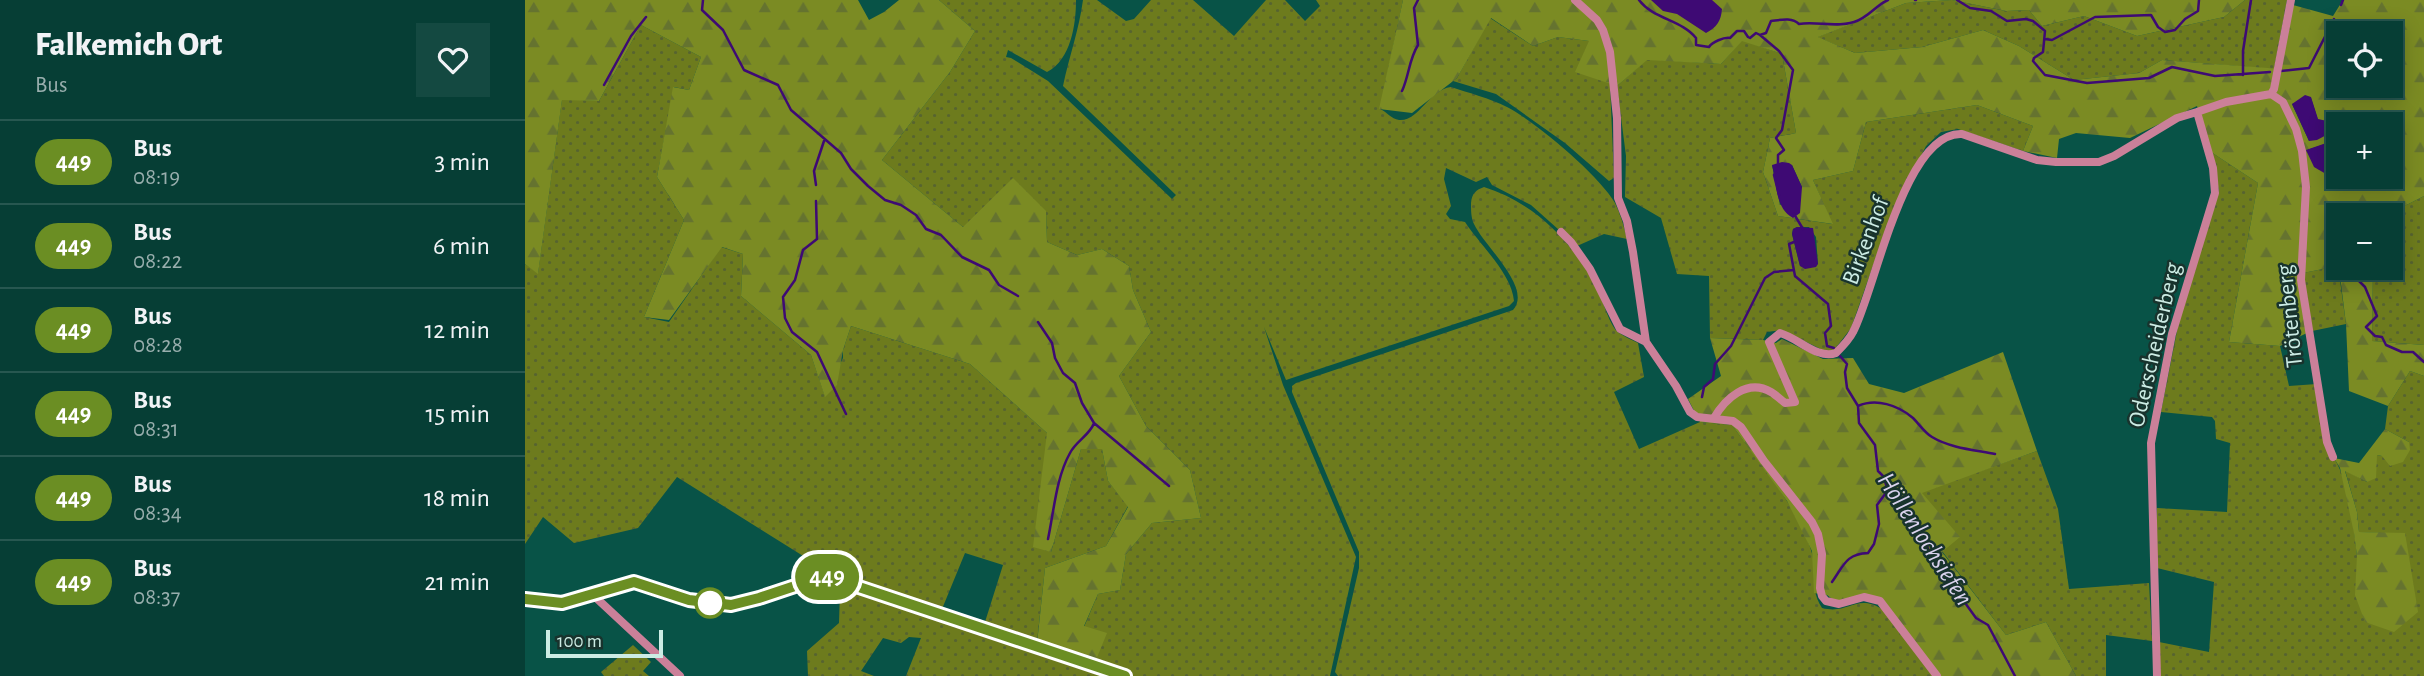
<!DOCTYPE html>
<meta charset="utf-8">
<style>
body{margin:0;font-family:"Alegreya Sans",sans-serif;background:#144941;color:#f1f3f6;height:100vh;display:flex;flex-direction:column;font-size:26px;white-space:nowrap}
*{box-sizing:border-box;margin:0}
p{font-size:23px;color:#98aead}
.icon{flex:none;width:38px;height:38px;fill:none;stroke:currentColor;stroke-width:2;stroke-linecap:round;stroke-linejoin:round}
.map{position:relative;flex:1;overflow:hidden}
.details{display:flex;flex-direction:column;background:#063e35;width:525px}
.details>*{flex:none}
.badge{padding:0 14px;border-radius:23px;font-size:24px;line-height:46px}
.fabs{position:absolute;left:1801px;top:21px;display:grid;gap:14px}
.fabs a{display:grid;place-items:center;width:77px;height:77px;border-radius:0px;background:#063e35;box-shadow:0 4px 18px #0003,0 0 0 2px #275750;font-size:35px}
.scale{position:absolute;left:21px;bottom:18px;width:117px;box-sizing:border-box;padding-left:7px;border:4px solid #ccece4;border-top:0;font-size:19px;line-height:24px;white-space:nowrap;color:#ccece4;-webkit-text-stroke:5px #18332d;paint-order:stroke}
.map>.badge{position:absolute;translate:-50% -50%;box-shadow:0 0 0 4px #fff}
.round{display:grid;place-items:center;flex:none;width:74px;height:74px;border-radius:0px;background:#144941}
.overview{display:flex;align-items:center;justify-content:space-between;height:119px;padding:0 35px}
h1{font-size:33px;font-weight:800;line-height:52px}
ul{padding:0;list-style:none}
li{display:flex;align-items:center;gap:21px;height:84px;padding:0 35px;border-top:2px solid #275750}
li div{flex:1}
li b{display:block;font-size:26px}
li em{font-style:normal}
li .badge{min-width:77px;font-weight:700;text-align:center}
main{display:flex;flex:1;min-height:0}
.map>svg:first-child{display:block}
.grass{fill:url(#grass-dots);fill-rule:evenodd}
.forest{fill:url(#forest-firs);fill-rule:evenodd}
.water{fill:#3e0a74}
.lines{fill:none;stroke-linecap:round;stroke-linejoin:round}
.stream{stroke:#3e0a74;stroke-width:2.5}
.minor{stroke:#cb8099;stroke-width:8}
.line-casing{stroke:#fff;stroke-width:16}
.line{stroke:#6b8e23;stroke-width:10}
.stop-dot{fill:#fff;stroke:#6b8e23;stroke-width:3.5}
.labels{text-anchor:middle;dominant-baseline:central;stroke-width:5;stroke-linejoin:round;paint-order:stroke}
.street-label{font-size:24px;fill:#ccece4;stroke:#18332d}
.water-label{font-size:26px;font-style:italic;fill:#dad3ee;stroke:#18332d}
</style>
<main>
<section class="details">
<div class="overview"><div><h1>Falkemich Ort</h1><p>Bus</p></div><a class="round"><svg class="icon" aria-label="heart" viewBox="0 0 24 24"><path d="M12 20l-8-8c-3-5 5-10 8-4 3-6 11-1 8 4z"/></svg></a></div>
<ul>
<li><span class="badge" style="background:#6b8e23;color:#fff">449</span><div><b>Bus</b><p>08:19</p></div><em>3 min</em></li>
<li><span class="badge" style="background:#6b8e23;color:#fff">449</span><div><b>Bus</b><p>08:22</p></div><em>6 min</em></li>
<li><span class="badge" style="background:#6b8e23;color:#fff">449</span><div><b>Bus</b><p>08:28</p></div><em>12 min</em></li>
<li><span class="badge" style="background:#6b8e23;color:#fff">449</span><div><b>Bus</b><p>08:31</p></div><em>15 min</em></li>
<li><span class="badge" style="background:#6b8e23;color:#fff">449</span><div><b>Bus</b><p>08:34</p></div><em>18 min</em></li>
<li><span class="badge" style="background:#6b8e23;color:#fff">449</span><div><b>Bus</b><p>08:37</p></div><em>21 min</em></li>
</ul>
</section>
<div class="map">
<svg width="1899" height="676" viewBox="0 0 1899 676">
<defs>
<pattern id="grass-dots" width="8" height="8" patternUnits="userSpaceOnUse" patternTransform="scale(1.75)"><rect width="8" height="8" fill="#6d7b1d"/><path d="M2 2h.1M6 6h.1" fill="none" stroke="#57642f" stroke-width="1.8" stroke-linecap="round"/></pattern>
<pattern id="forest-firs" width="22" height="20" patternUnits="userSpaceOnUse" patternTransform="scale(1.75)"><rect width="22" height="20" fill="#7b8b23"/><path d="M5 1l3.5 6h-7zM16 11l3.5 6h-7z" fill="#65732f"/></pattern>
</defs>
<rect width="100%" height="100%" fill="#085347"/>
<path class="grass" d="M 414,0 L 551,0 C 551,24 546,60 522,72 L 483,50 L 481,57 L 486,58 L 523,81 L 647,199 L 651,195 L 538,86 C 544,57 554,30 558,0 L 572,0 L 601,21 L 609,19 L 626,0 L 668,0 L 709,36 L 741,0 L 760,0 L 780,21 L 795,6 L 791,0 L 878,0 L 855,109 C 862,112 866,119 874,120 C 894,122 903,90 926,87 C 944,93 964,98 982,107 C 1011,122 1074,175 1090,203 C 1096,215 1099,227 1102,239 L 1079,234 L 1052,246 L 1006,205 L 967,185 L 962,177 L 951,182 L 921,168 L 919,179 L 926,206 L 921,214 L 925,219 L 940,222 C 955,245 987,274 989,301 L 984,306 L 761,380 L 739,327 L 758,385 L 831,557 L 805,676 L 381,676 L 396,638 L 384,637 L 376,643 L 358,638 L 336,671 L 349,676 L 283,676 L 282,651 L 314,623 L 315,591 L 319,585 L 511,650 L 511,653 L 566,672 L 559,627 L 573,594 L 595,590 L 601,554 L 627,523 L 676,518 L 665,470 L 621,426 L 594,376 L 626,332 L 608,290 L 604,266 L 577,249 L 552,255 L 522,242 L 521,211 L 438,227 L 357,160 L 425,72 L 450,31 Z
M 1427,0 L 1481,11 L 1504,10 L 1517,26 L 1559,16 L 1612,36 L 1699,17 L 1720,0 L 1762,0 L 1749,69 L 1637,60 L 1614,73 L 1549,80 L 1494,46 L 1458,30 L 1397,47 L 1330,53 L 1292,37 L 1381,3 Z
M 965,18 L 1008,46 L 1033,37 L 1064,41 L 1085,84 L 1089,178 L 1084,181 L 1040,143 L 971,94 L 928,81 L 932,78 Z
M 116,25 L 176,57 L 164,90 L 149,87 L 132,177 L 159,220 L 119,317 L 144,322 L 196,247 L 218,254 L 216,296 L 286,355 L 300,396 L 318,358 L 318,350 L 326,326 L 445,364 L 522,433 L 526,552 L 556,449 L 577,449 L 583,481 L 603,506 L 581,546 L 520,568 L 512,642 L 460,622 L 478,565 L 440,553 L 417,609 L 306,574 L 300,577 L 291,564 L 152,477 L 113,528 L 49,543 L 18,517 L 0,544 L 0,264 L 13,273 L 37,99 L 74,101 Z
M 1217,40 L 1257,54 L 1271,133 L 1245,138 L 1238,172 L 1253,216 L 1307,224 L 1288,180 L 1328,171 L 1341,122 L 1452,105 L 1508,126 L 1498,151 L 1433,129 L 1416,132 L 1401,146 L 1367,212 L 1326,328 L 1306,354 L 1257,330 L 1242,332 L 1238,340 L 1185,338 L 1184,276 L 1152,274 L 1136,218 L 1100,197 L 1101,156 L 1092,86 L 1122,59 L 1196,64 ZM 1272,227 L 1284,227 L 1291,237 L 1293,264 L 1275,266 L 1267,234 L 1268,229 Z
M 1686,152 L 1733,183 L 1704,342 L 1755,346 L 1764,386 L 1792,384 L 1809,458 C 1824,482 1829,528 1832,556 L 1880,534 L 1834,532 L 1832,512 L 1820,470 L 1842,482 L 1852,455 L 1857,456 L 1884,442 L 1860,429 L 1863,406 L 1885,371 L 1899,376 L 1899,676 L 1635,676 L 1634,642 L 1684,652 L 1689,582 L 1632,568 L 1632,508 L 1702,512 L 1705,443 L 1691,439 L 1690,421 L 1687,417 L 1636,412 L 1654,321 L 1694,191 Z
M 959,187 C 1010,203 1049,243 1073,290 C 1078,301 1085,327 1094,333 C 1100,337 1107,340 1113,343 L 1119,377 L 1089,392 L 1114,449 L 1175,422 L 1207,425 C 1233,461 1273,508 1286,550 C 1293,571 1283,586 1297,608 C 1324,615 1331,593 1357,609 L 1408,676 L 813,676 L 810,672 L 811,668 L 834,568 L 834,552 L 767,392 L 767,386 L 771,383 L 988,310 C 1008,288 959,246 949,224 C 946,218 946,210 946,203 C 947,193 951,190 959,187 Z
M 1899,196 L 1899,345 L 1847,341 L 1848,268 L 1866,268 L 1866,215 L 1862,215 Z
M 1813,266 L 1821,324 L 1787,331 L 1778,273 Z
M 1512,451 L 1533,509 L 1544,589 L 1624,583 L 1627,641 L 1581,635 L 1581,676 L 1551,676 L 1521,622 L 1481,635 L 1417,551 L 1396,492 Z
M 108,645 L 126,662 L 118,671 L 124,676 L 79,676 L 76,672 Z"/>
<path class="forest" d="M 0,0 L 333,0 L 344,20 L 359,12 L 374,0 L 414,0 L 450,31 L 425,72 L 357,160 L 438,227 L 488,178 L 521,211 L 522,242 L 552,255 L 577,249 L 604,266 L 608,290 L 626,332 L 594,376 L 621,426 L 665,470 L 676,518 L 627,523 L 601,554 L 595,590 L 573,594 L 559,626 L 582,633 L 566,672 L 511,653 L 520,568 L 581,546 L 603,507 L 583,481 L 577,449 L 556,449 L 526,552 L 508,547 L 522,433 L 445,364 L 326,326 L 318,350 L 312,385 L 300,397 L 286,355 L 216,296 L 218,254 L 197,247 L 144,320 L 119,317 L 159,220 L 132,177 L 148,87 L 164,90 L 176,57 L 116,25 L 74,101 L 37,100 L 13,274 L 0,264 Z
M 878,0 L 1720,0 L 1699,17 L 1612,36 L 1559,16 L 1517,26 L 1504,10 L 1481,11 L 1427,0 L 1381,3 L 1293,37 L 1330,53 L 1397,47 L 1458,30 L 1494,46 L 1549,80 L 1614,73 L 1637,60 L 1756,69 L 1768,5 L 1808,16 L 1818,0 L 1899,0 L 1899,196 L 1862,215 L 1828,215 L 1823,202 L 1808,205 L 1813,221 L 1813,266 L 1773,274 L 1782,333 L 1755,346 L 1704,342 L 1733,183 L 1686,152 L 1672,106 L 1605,138 L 1551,133 L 1534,139 L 1532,158 L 1498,151 L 1508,126 L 1452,105 L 1341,122 L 1328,171 L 1288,180 L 1308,224 L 1253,216 L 1238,172 L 1245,138 L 1271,133 L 1257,54 L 1217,41 L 1196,64 L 1122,60 L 1092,86 L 1050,72 L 1064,41 L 1033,37 L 1008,46 L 966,18 L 932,78 L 887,113 L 854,109 ZM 1813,33 L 1866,33 L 1866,86 L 1813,86 ZM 1786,98 L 1793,120 L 1784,141 L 1767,104 ZM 1813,124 L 1866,124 L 1866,177 L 1813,177 L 1813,168 L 1801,173 L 1782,150 L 1809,141 L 1813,154 ZM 1247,165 L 1267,165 L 1277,187 L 1255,205 Z
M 1814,268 L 1848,268 L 1847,341 L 1899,345 L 1899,376 L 1885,371 L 1863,406 L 1824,391 L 1821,324 Z
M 1185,338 L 1238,340 L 1251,343 L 1257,339 L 1298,359 L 1328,358 L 1344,384 L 1379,393 L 1478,352 L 1512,451 L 1397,493 L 1435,537 L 1417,552 L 1481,635 L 1521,622 L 1551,676 L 1412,676 L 1347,597 L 1314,604 L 1302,595 L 1289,593 L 1287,551 L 1262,501 L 1207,425 L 1175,422 L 1163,399 L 1196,376 Z
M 1860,429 L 1884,442 L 1885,450 L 1878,462 L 1865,466 L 1857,456 L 1852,455 L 1851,478 L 1842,482 L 1820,471 L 1832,512 L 1834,532 L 1880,533 L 1893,612 L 1869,632 L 1840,622 L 1830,595 L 1832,556 L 1829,533 L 1815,468 L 1809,458 L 1834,463 Z"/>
<path class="water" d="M 1126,0 L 1187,0 L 1197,9 C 1196,21 1192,27 1181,33 L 1152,14 L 1138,11 Z
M 1780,95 L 1786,97 L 1793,119 L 1802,121 L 1807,132 L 1792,140 L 1784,141 L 1767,104 Z
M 1810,140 L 1813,168 L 1801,174 L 1789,167 L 1781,150 Z
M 1257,162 L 1264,163 L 1267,165 L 1277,187 L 1275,213 L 1268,218 C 1250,209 1252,183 1247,165 Z
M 1272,227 L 1288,228 L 1293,264 L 1291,267 L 1280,269 L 1275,266 L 1267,234 L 1268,229 Z"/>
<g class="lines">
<path class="stream" d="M 178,0 L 177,10 L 198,30 L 219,70 L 253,85 L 266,110 L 316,153 L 326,169 L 343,186 L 360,200 L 376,205 L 391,215 L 401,229 L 416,235 L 437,257 L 464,270 L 474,285 L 493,296
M 1114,0 C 1128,19 1157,20 1171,38 L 1171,45 L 1184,47 C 1187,42 1199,37 1205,38 L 1212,31 L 1219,31 L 1223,37 L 1225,38 L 1231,33 L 1235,35 L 1241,33 L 1246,21 C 1255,20 1267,17 1274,24 C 1292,21 1310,28 1329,22 C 1343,18 1351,5 1363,0
M 1390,0 L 1391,0
M 1432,0 L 1445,8 L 1466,11 L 1482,21 L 1501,19 L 1508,21 L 1520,31 L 1518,52 L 1509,58 L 1508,61 L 1520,75 L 1562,83 L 1624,78 L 1647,67 L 1690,76 L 1745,72
M 1816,5 L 1818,0
M 1235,35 L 1254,51 L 1268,70 L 1257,130 L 1251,138 L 1259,150 L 1253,155 L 1253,165
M 1520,39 L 1527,40 L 1570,17 L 1626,15 L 1633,27 L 1640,32 L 1650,30 L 1660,19 L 1673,11 L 1674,0
M 1756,71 L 1784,68 L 1809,19
M 1718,75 L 1718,51 L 1726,0
M 79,85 L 106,36 L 121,17
M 877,91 C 884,76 884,59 893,45 L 889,8 L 893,0
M 1251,172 L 1249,175 L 1254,195
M 291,185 L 289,171 L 299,141
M 291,201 L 292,239 L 278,250 L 270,280 L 258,297 L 260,318 L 267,332 L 292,352 L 321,414
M 1269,214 L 1278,229
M 1269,242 L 1264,244 L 1270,276 L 1303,304 L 1306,326 L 1300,333 L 1302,346 L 1309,348
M 1833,268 L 1828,275 L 1840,287 L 1852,316 L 1841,327 L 1850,336 L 1857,337 L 1861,345 L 1877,352 L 1888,352 L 1899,362
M 513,322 L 527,343 L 530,358 L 538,373 L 550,383 L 557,403 L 569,423 L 644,486
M 1315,356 L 1322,364 L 1320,372 L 1322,388 L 1333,406 L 1334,423 L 1350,445 L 1353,471 L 1358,476 L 1363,490 L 1382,518 L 1393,529 L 1411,564 L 1421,571 L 1425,582 L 1451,618 L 1463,625 L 1490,676
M 1177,397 L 1179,387 L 1188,379 L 1190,364 L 1206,346 L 1240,278 L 1249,272 L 1269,270
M 1333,406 C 1351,398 1373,405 1388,418 C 1394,424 1400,433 1407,437 C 1425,448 1450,450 1470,454
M 523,539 C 529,511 531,478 545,453 C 551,441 565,435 569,423
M 1307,582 C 1319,565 1321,554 1343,553 L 1349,544 L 1354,524 L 1352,505 L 1363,490"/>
<path class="minor" d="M 1050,0 L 1072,20 L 1078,30 L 1085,52 L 1092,118 L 1093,198 L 1102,221 L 1108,252 L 1121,342 L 1151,386 L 1165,412 L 1172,417 L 1208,421 L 1216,427 L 1239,461 L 1287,522 L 1293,534 L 1297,554 L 1295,588 L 1297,596 L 1301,601 L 1314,604 L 1339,597 L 1355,601 L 1412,676
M 1746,94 L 1758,102 L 1771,129 L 1777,151 L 1781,187 L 1776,280 L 1802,442 L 1808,457
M 1036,232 L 1046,242 L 1065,269 L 1095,329 L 1121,342
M 1189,418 C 1200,399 1222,378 1246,392 C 1251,395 1255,399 1260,403 L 1270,402 L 1244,342 L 1255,333 C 1273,338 1293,360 1311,353 C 1317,347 1324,340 1328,332 C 1350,291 1379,131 1437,134 L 1512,160 L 1531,162 L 1574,162 L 1589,156 L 1652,118 L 1672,112
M 67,594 L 155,676
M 0,599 L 37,603 L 109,582 L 164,600 L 206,605 L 234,598 L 294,578 L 307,577 L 600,676
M 1632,676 L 1626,443 L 1647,334 L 1690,193 L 1688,168 L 1672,112 L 1701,102 L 1746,94 L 1749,89 L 1766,0"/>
</g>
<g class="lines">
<defs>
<path id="line" d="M 0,599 L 37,603 L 109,582 L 164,600 L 206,605 L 234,598 L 294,578 L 307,578 L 600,676"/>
</defs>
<use href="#line" class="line-casing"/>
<use href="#line" class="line"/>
</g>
<circle class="stop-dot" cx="185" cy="603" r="14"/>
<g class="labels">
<g class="street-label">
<text transform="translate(1341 241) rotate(-69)">Birkenhof</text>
<text transform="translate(1765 316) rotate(-96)">Trötenberg</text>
<text transform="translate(1630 345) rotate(-77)">Oderscheiderberg</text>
</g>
<g class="water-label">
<text transform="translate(1400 539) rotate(57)">Höllenlochsiefen</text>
</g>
</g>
</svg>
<div class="fabs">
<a><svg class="icon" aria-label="locate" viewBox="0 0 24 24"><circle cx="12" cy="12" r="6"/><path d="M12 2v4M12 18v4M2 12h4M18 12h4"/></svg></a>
<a>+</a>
<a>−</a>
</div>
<div class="scale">100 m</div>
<b class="badge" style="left:302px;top:577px;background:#6b8e23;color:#fff">449</b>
</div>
</main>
